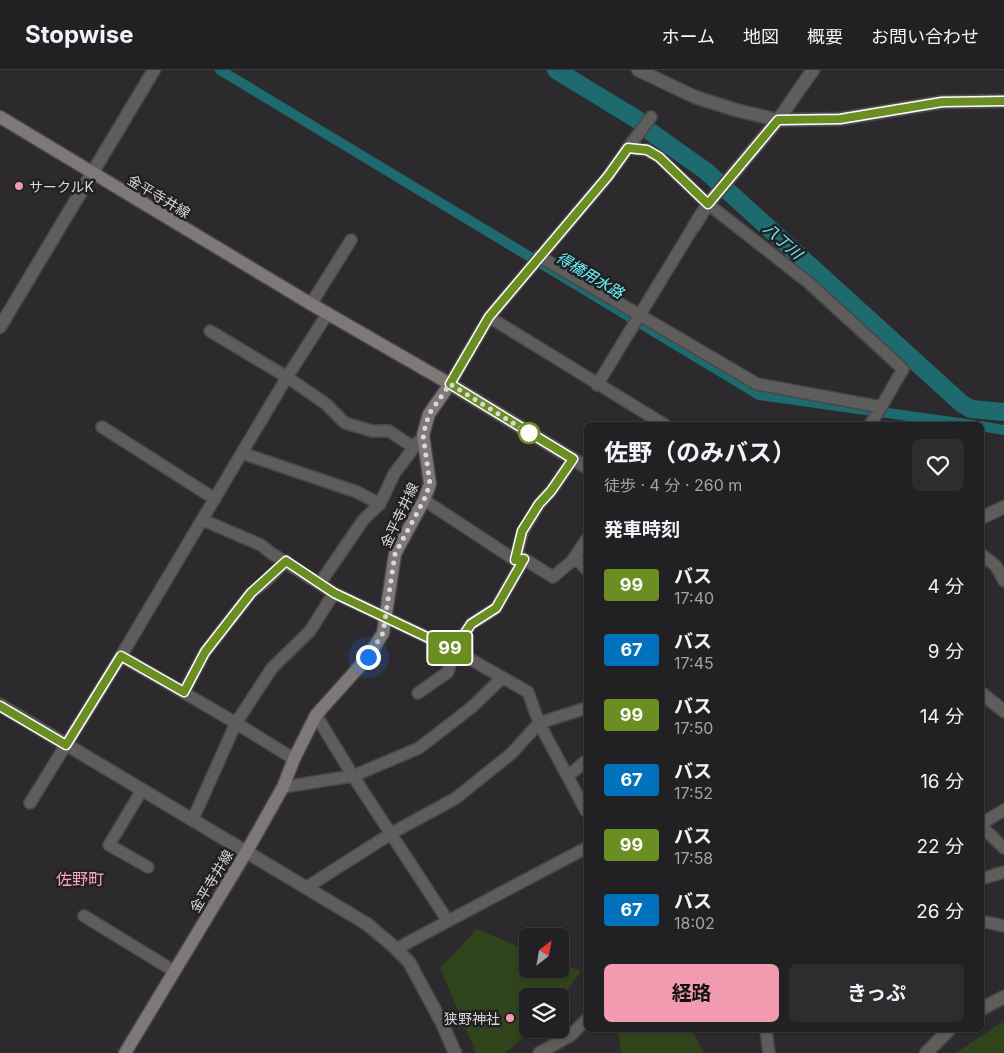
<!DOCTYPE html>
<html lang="ja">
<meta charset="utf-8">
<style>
body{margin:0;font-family:Inter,"Noto Sans JP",sans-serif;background:#2d2d2f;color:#f1f3f6;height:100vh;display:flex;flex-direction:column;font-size:19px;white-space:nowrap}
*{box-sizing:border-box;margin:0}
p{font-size:16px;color:#a2a3a5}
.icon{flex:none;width:28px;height:28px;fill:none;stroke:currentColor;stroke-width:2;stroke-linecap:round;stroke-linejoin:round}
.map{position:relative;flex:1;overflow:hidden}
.side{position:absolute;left:584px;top:352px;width:400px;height:610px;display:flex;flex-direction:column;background:#212022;border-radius:8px;box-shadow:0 1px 4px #0004,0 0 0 1px #3e3e40}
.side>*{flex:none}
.badge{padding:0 10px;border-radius:4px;font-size:18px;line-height:32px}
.needle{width:32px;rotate:31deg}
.controls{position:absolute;left:519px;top:858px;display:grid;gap:10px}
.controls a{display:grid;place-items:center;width:50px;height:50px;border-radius:8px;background:#212022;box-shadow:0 1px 4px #0004,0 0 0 1px #3e3e40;font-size:25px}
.you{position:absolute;width:25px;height:25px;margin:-12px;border:4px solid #fff;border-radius:50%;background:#1a73e8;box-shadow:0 0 0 8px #1a73e833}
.map>.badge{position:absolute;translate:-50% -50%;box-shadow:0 0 0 2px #fff}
h2{padding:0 20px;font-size:19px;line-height:45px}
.round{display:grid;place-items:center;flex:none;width:52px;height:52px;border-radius:8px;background:#2d2d2f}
.summary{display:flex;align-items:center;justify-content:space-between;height:85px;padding:0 20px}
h1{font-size:24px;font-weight:700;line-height:38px}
.action{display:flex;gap:10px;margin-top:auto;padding:10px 20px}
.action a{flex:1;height:58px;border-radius:8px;background:#f29aaf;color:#111;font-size:20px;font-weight:700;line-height:58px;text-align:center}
.action a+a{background:#2d2d2f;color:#f1f3f6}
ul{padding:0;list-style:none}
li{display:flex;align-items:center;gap:15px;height:65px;padding:0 20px}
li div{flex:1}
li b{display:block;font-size:19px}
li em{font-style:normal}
li .badge{min-width:55px;font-weight:700;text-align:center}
header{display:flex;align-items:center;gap:30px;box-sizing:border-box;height:70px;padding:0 25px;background:#212022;border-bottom:1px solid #3e3e40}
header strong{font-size:24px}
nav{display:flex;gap:28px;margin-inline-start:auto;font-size:18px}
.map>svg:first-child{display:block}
.green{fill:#2f441a}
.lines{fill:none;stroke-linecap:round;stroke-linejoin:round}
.canal{stroke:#1d6b6f;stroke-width:10}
.river{stroke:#1d6b6f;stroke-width:18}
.minor-casing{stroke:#484649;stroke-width:14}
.tertiary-casing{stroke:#484649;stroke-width:15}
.secondary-casing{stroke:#484649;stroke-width:15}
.minor{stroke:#5f5d5c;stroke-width:11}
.tertiary{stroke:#5f5d5c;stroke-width:12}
.secondary{stroke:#7d7978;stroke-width:12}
.line-casing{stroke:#fff;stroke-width:11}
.line{stroke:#6b8e23;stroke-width:8}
.walk{stroke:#d8d7d9;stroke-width:5;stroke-dasharray:0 9}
.poi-dot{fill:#f29aaf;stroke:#222023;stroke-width:2}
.stop-dot{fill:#fff;stroke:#6b8e23;stroke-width:2.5}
.labels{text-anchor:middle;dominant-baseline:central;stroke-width:5;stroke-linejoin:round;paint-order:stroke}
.poi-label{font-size:14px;fill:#d8d7d9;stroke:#222023;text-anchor:start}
.street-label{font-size:14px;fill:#d8d7d9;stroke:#222023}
.water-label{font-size:15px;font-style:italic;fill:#69f5fd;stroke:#222023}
.quarter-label{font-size:16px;fill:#f8a6b9;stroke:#222023}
</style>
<header>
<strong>Stopwise</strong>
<nav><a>ホーム</a><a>地図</a><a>概要</a><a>お問い合わせ</a></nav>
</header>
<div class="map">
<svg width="1004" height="983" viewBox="0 0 1004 983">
<rect width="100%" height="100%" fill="#2c2a2d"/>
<path class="green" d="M 477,859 L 527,880 L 528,899 L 560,899 L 560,893 L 581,901 L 560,930 L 560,926 L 528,926 L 528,959 L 534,959 L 505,983 L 476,983 L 440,898 Z
M 1004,951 L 1004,983 L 956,983 Z
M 618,960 L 692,960 L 704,983 L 621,983 Z"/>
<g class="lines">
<path class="canal" d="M 220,0 L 759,325 L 973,355
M 981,356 L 1004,360"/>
<path class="river" d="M 556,0 L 638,50 L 648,60 L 707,102 L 961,333 L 971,339 L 1004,342"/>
<defs>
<path id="minor" d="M 628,78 L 651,47
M 311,234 L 351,170
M 489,247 L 665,355
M 210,261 L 287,307 L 326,334 L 345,353 L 372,361 L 389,361 L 413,377
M 450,314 L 489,247 L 608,106 L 628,78 L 647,80 L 659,87 L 708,134 L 809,213 L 903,299 L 881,337 L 757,314 L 539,186
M 597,315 L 694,156
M 870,355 L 881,337
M 102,357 L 215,429
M 242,383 L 357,422 L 380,434
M 424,430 L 515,490 L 524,489 L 553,507 L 572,491 L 579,491 L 586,499
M 203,450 L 261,475 L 271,483 L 334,523 L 454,580 L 528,622 L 539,653 L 586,741
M 981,484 L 996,496 L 1004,511
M 515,490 L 523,461 L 539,434 L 551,421 L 573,389
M 572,491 L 586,470
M 320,513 L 364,449 L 380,434 L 394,404 L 418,372
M 121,586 L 236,653 L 294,689
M 184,622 L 205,582 L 251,523 L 264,513 L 286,491
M 418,623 L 448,602 L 454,580 L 471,554 L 496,538 L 524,489
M 316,645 L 353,706 L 448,851 L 396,879
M 568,706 L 586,691
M 283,717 L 353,706 L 419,678 L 472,637 L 502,608
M 142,720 L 109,775 L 148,797
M 30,733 L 121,586 L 287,307 L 328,243
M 193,749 L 236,653 L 272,598 L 310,561 L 334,523
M 981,754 L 1004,740
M 981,756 L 1004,778
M 981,809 L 1004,802
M 307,817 L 392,763 L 456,728 L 512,683 L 539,653 L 586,638
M 84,846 L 174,901
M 448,851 L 586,778
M 981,851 L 1004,856
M 766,960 L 769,983
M 539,983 L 570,966 L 586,950"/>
<path id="tertiary" d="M 638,0 L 695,27 L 736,40 L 778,50 L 840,49 L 942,32 L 1004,31
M 694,156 L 708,134 L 778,50 L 813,0
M 0,257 L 154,0
M 450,314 L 586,397
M 981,448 L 1004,437
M 981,623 L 1004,641
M 0,635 L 367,854 L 393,876 L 409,892 L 442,953 L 455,983
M 981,939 L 1004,927
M 926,983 L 949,960"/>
<path id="secondary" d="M 0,47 L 311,234 L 450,314 L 429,344 L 423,365 L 430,414 L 424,430 L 395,484 L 383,563 L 368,587 L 316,645 L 294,689 L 283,717 L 247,781 L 125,983"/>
</defs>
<use href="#minor" class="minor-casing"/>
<use href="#tertiary" class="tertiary-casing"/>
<use href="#secondary" class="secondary-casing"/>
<use href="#minor" class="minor"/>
<use href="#tertiary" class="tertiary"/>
<use href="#secondary" class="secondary"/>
</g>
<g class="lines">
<defs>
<path id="line" d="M 0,636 L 66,675 L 121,586 L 184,622 L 205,582 L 251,523 L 286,491 L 334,523 L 454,580 L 471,554 L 496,538 L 524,489 L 515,490 L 522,461 L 539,434 L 551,421 L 573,389 L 450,314 L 489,247 L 608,106 L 628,78 L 647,80 L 659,87 L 708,134 L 778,50 L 840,49 L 942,32 L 1004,31"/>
</defs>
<use href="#line" class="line-casing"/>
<use href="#line" class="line"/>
<path class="walk" d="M 368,587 L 383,563 L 395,484 L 424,430 L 430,414 L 423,365 L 429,344 L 450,314 L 529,363"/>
</g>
<g class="poi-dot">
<circle cx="19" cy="116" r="5"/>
<circle cx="510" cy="948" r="5"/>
</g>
<circle class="stop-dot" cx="529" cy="363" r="10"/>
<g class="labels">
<g class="poi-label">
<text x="29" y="116">サークルK</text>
<text x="500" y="948" text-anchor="end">狭野神社</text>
</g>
<g class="street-label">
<text transform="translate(159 126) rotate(31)">金平寺井線</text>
<text transform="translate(399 445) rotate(-65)">金平寺井線</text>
<text transform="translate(211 811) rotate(-59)">金平寺井線</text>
</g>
<g class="water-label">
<text transform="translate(783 171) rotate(42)">八丁川</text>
<text transform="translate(590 205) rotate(31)">得橋用水路</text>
</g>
<g class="quarter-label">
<text x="80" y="809">佐野町</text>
</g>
</g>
</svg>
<div class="controls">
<a><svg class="needle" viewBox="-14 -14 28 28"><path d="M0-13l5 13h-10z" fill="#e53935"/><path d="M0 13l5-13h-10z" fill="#a2a3a5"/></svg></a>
<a><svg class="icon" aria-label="layers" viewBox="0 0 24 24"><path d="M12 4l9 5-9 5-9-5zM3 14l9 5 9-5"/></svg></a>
</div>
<div class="you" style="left:368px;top:587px"></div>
<b class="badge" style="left:450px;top:578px;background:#6b8e23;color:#fff">99</b>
<section class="side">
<div class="summary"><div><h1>佐野（のみバス）</h1><p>徒歩 · 4 分 · 260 m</p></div><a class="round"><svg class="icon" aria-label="heart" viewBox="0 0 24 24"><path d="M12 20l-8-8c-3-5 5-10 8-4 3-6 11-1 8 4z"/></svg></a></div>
<h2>発車時刻</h2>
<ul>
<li><span class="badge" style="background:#6b8e23;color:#fff">99</span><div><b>バス</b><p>17:40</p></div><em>4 分</em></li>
<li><span class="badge" style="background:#0072bc;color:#fff">67</span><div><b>バス</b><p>17:45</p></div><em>9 分</em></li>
<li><span class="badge" style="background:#6b8e23;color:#fff">99</span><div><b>バス</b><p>17:50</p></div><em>14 分</em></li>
<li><span class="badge" style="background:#0072bc;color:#fff">67</span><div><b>バス</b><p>17:52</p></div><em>16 分</em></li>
<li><span class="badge" style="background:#6b8e23;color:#fff">99</span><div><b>バス</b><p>17:58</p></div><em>22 分</em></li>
<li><span class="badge" style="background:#0072bc;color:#fff">67</span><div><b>バス</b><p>18:02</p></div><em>26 分</em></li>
</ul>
<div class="action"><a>経路</a><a>きっぷ</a></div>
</section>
</div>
